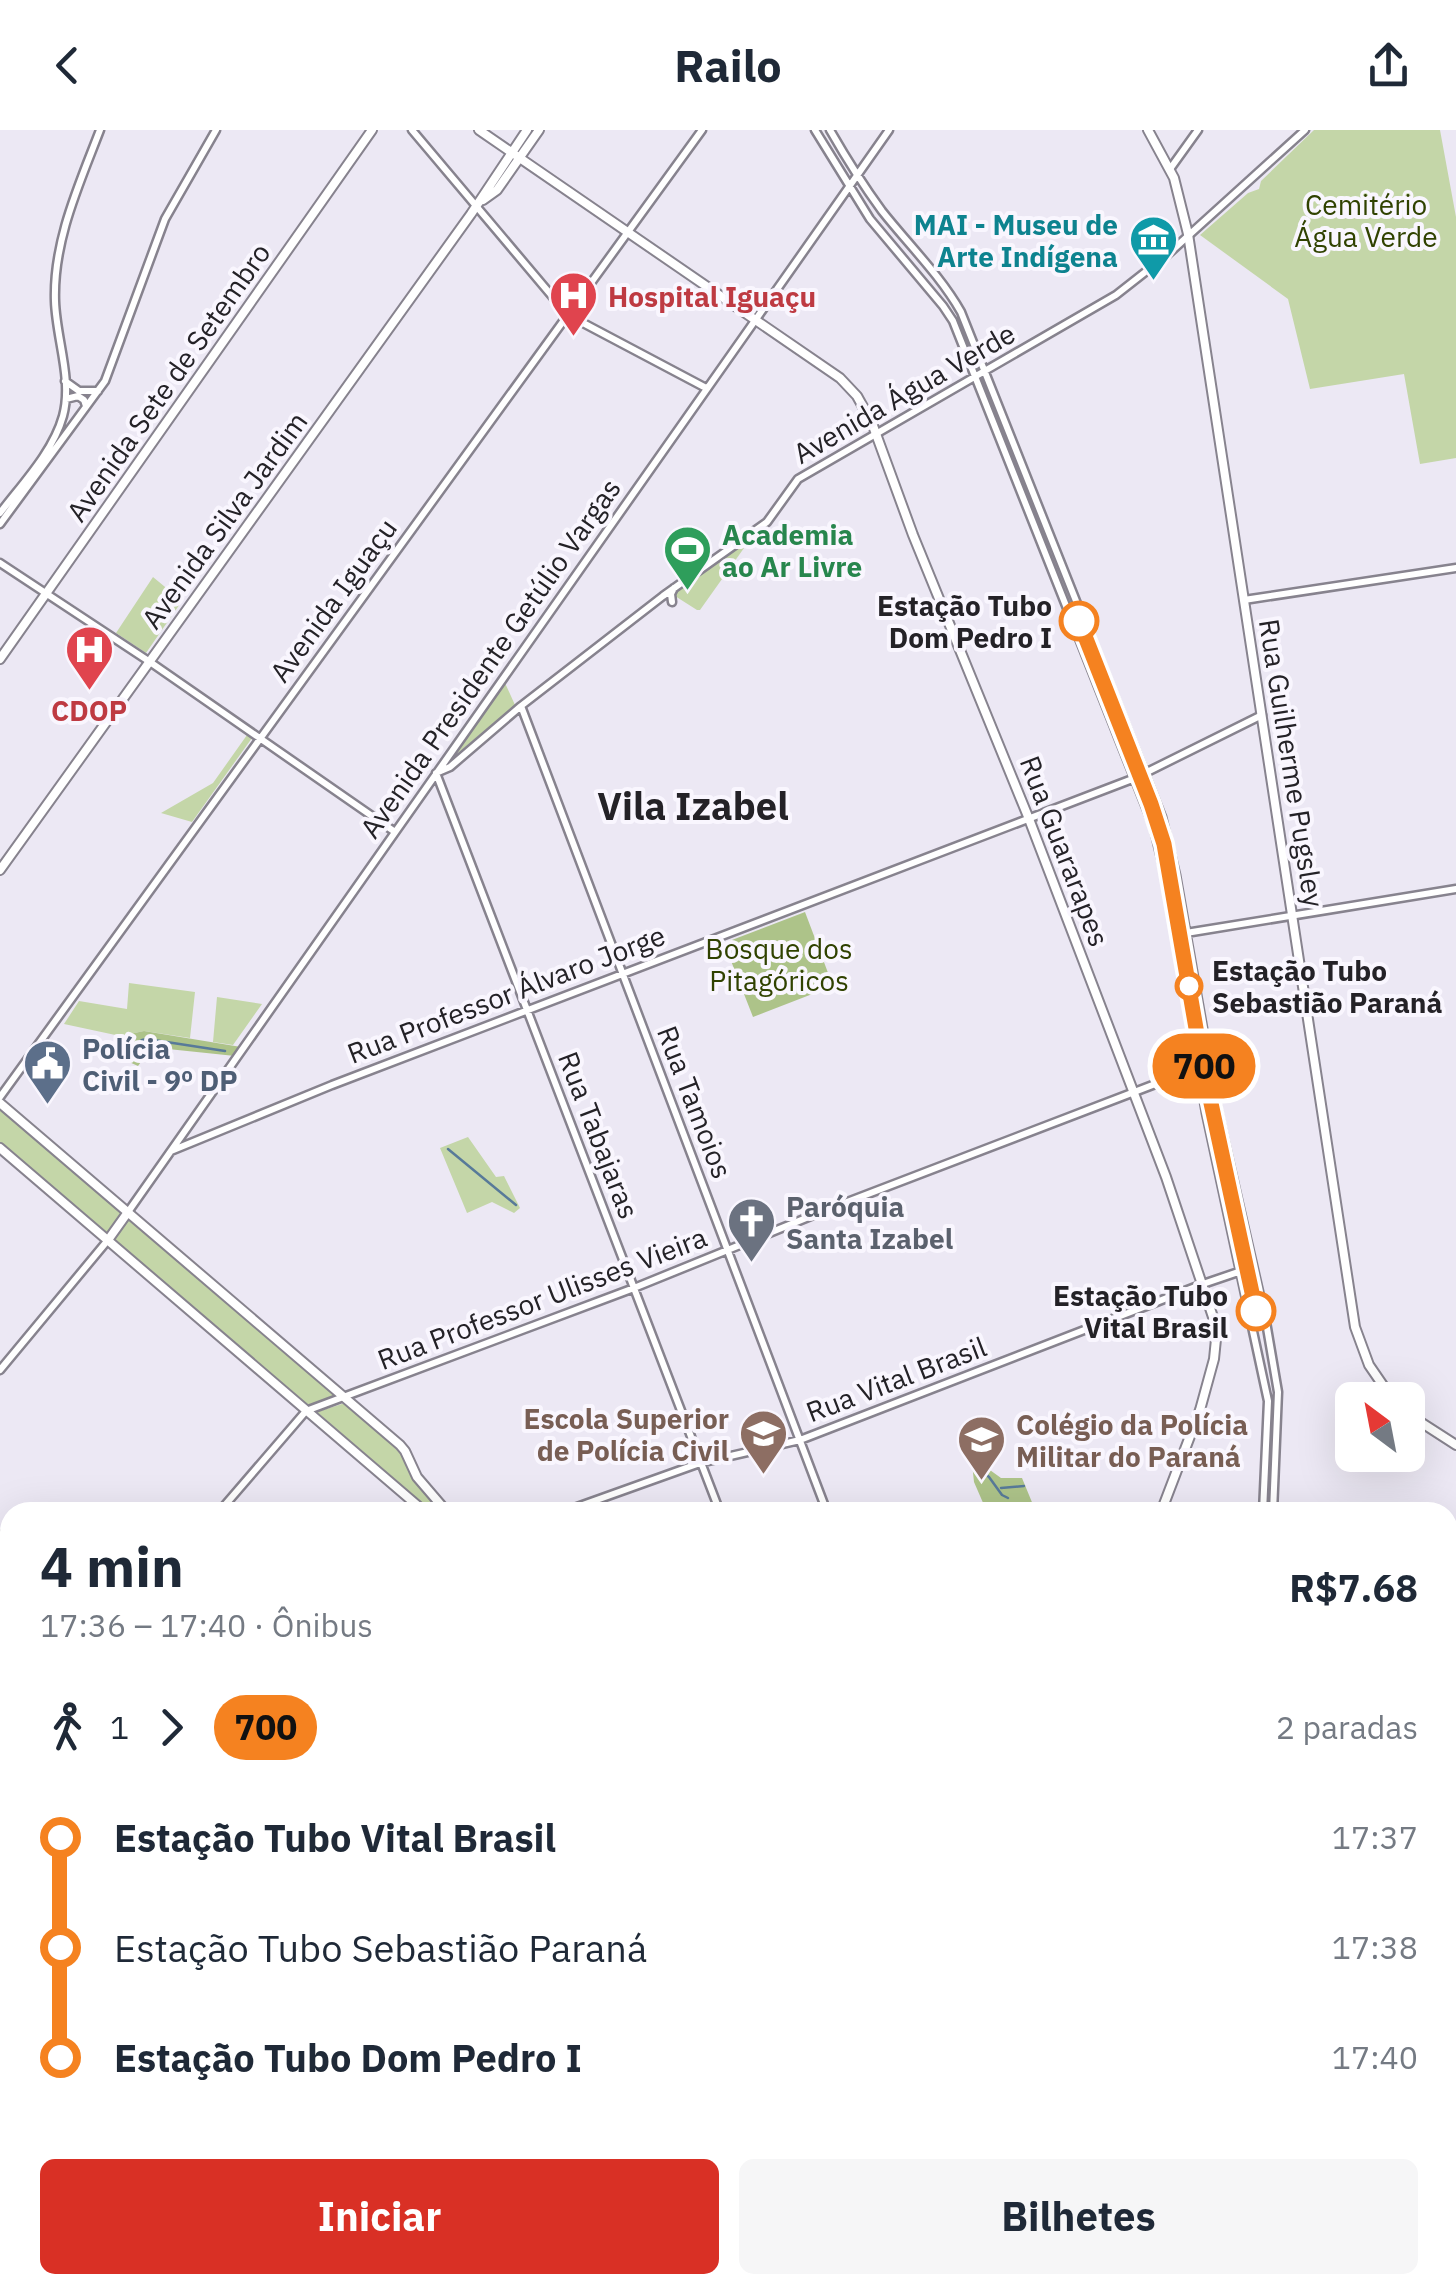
<!DOCTYPE html>
<html lang="pt">
<meta charset="utf-8">
<style>
body{margin:0;font-family:"IBM Plex Sans",sans-serif;background:#f6f6f7;color:#1f2937;height:100vh;display:flex;flex-direction:column;font-size:38px;white-space:nowrap}
*{box-sizing:border-box;margin:0}
p{font-size:32px;color:#747a83}
.icon{flex:none;width:55px;height:55px;fill:none;stroke:currentColor;stroke-width:2;stroke-linecap:round;stroke-linejoin:round}
.map{position:relative;flex:1;overflow:hidden}
.panel{position:absolute;left:0px;top:1372px;width:1458px;height:792px;display:flex;flex-direction:column;background:#fff;border-radius:30px 30px 0 0;box-shadow:0 10px 40px #0002}
.panel>*{flex:none}
.badge{padding:0 20px;border-radius:32px;font-size:35px;line-height:65px}
.needle{width:65px;rotate:328deg}
.tools{position:absolute;left:1335px;top:1252px;display:grid;gap:20px}
.tools a{display:grid;place-items:center;width:90px;height:90px;border-radius:15px;background:#fff;box-shadow:0 10px 40px #0002;font-size:50px}
.map>.badge{position:absolute;translate:-50% -50%;box-shadow:0 0 0 5px #fff}
.legs{display:flex;align-items:center;gap:15px;height:110px;padding:0 40px;font-size:32px}
.legs p{margin-inline-start:auto}
.summary{display:flex;align-items:center;justify-content:space-between;height:170px;padding:0 40px}
h1{font-size:55px;font-weight:700;line-height:75px}
.action{display:flex;gap:20px;margin-top:auto;padding:20px 40px}
.action a{flex:1;height:115px;border-radius:15px;background:#d93025;color:#fff;font-size:40px;font-weight:700;line-height:115px;text-align:center}
.action a+a{background:#f6f6f7;color:#1f2937}
ul{padding:0 40px;list-style:none}
li{display:flex;align-items:center;gap:35px;height:110px;font-size:38px}
li i{display:grid;place-items:center;width:15px;height:100%;margin:0 12px;background:currentColor}
li i::after{content:'';width:25px;height:25px;margin:-12px;border:8px solid;border-radius:50%;background:#fff}
li p{margin-inline-start:auto}
li:first-child i{background:linear-gradient(#0000 50%,currentColor 0)}
li:last-child i{background:linear-gradient(currentColor 50%,#0000 0)}
header{display:flex;justify-content:space-between;align-items:center;height:130px;padding:0 40px;background:#fff;font-size:45px;font-weight:700}
.map>svg:first-child{display:block}
.green{fill:#c4d6a8}
.forest{fill:#adc389}
.lines{fill:none;stroke-linecap:round;stroke-linejoin:round}
.stream{stroke:#587a99;stroke-width:2.5}
.secondary-casing{stroke:#87838e;stroke-width:11}
.primary-casing{stroke:#87838e;stroke-width:12}
.secondary{stroke:#fff;stroke-width:6}
.primary{stroke:#fff;stroke-width:8}
.line-1-casing{stroke:#fff;stroke-width:22}
.line-1{stroke:#f58220;stroke-width:15}
.stop-1-dot{fill:#fff;stroke:#f58220;stroke-width:5}
.labels{text-anchor:middle;dominant-baseline:central;stroke-width:8;stroke-linejoin:round;paint-order:stroke}
.park-label{font-size:28px;fill:#304200;stroke:#f9f6fe}
.culture-label{font-size:28px;font-weight:bold;fill:#0d838f;stroke:#f9f6fe;text-anchor:end}
.health-label{font-size:28px;font-weight:bold;fill:#be3a42;stroke:#f9f6fe;text-anchor:start}
.street-label{font-size:28px;fill:#242227;stroke:#f9f6fe}
.leisure-label{font-size:28px;font-weight:bold;fill:#27864d;stroke:#f9f6fe;text-anchor:start}
.stop-label{font-size:28px;font-weight:bold;fill:#242227;stroke:#f9f6fe;text-anchor:end}
.service-label{font-size:28px;font-weight:bold;fill:#4e5e75;stroke:#f9f6fe;text-anchor:start}
.worship-label{font-size:28px;font-weight:bold;fill:#5b616d;stroke:#f9f6fe;text-anchor:start}
.education-label{font-size:28px;font-weight:bold;fill:#785e54;stroke:#f9f6fe;text-anchor:end}
.district-label{font-size:38px;font-weight:bold;fill:#242227;stroke:#f9f6fe}
</style>
<header><svg class="icon" aria-label="back" viewBox="0 0 24 24"><path d="M15 5l-7 7 7 7"/></svg>Railo<svg class="icon" aria-label="share" viewBox="0 0 24 24"><path d="M12 15V3M7 8l5-5 5 5M5 13v7h14v-7"/></svg></header>
<div class="map">
<svg width="1456" height="2163" viewBox="0 0 1456 2163">
<rect width="100%" height="100%" fill="#ece8f4"/>
<path class="green" d="M 1314,0 L 1440,0 L 1456,87 L 1456,328 L 1420,334 L 1404,244 L 1310,259 L 1288,169 L 1200,105 L 1248,63 L 1259,59 L 1261,51 Z
M 749,411 L 700,480 L 697,480 L 675,466 L 676,461 Z
M 153,447 L 182,471 L 146,523 L 116,503 Z
M 505,553 L 515,575 L 458,623 L 456,622 L 501,554 Z
M 247,605 L 252,608 L 192,692 L 161,683 L 213,653 Z
M 129,853 L 195,862 L 190,908 L 144,901 L 120,906 L 64,894 L 79,871 L 127,879 Z
M 217,867 L 262,874 L 233,915 L 213,912 Z
M 0,973 L 341,1266 L 306,1275 L 0,1015 Z
M 468,1007 L 496,1047 L 504,1046 L 520,1078 L 514,1083 L 492,1072 L 467,1083 L 440,1018 Z
M 345,1273 L 403,1323 L 415,1347 L 443,1382 L 431,1382 L 317,1282 Z"/>
<path class="forest" d="M 805,782 L 833,856 L 753,887 L 724,813 Z
M 144,901 L 241,917 L 235,926 L 168,919 L 164,924 L 151,918 L 138,936 L 118,927 L 135,914 L 119,911 L 120,906 Z
M 976,1330 L 1001,1348 L 1022,1348 L 1036,1382 L 987,1382 L 974,1352 L 972,1333 Z"/>
<g class="lines">
<path class="stream" d="M 131,917 L 142,910 L 147,909 L 225,921
M 448,1019 L 516,1075
M 977,1337 L 989,1347 L 1002,1365 L 1008,1368
M 1001,1358 L 1024,1356"/>
<defs>
<path id="secondary" d="M 412,0 L 568,185 L 706,258
M 815,0 L 870,89 L 943,176 L 953,191 L 1153,695 L 1163,736 L 1206,983 L 1268,1271 L 1263,1382
M 830,0 C 846,28 863,55 882,81 C 908,114 940,145 961,182 L 1162,687 L 1176,745 L 1217,978 L 1266,1192 L 1278,1262 L 1273,1382
M 1170,39 L 1198,0
M 65,251 L 79,261 L 98,261
M 66,269 L 78,266 L 84,270 L 86,276
M 0,383 C 22,354 53,322 63,286 C 73,250 56,208 55,171 C 53,111 79,55 100,0
M 0,394 L 105,251 L 165,89 L 216,0
M 0,433 L 150,532 L 395,702
M 1244,470 L 1456,438
M 672,472 L 671,464 L 674,458
M 521,576 L 827,1382
M 1186,803 L 1456,759
M 0,967 L 702,0
M 171,1021 L 332,955 L 1135,648 L 1262,585
M 128,1082 L 889,0
M 0,1240 L 108,1110
M 219,1382 L 306,1281 L 634,1158 L 821,1082 L 1197,938 L 1204,919
M 563,1382 L 700,1333 L 800,1310 L 1203,1154 L 1253,1137
M 720,1382 L 436,643 L 450,637 L 521,576 L 663,466 L 767,392 L 798,349 L 1116,165 L 1167,125 L 1305,0
M 0,1405 L 10,1414
M 1448,1558 L 1456,1557
M 0,1644 L 10,1632
M 1448,1722 L 1456,1717
M 1448,1917 L 1456,1922
M 0,1934 L 10,1921
M 1448,1953 L 1456,1966
M 1448,1991 L 1456,1971
M 279,2155 L 289,2163
M 156,2163 L 163,2155"/>
<path id="primary" d="M 479,0 L 840,248 L 857,266 L 872,293 L 913,405 L 1029,689 L 1166,1047 L 1217,1199 L 1214,1229 L 1200,1280 L 1161,1382
M 1148,0 L 1174,48 L 1188,104 L 1355,1197 L 1369,1235 L 1393,1270
M 483,70 L 497,60 L 539,0
M 0,529 L 372,0
M 0,740 L 471,84 L 527,0
M 0,973 L 400,1315 L 405,1321 L 417,1347 L 447,1382
M 0,1018 L 425,1382
M 108,1110 L 128,1082
M 1408,1284 L 1456,1315
M 1448,2147 L 1456,2160
M 1359,2163 L 1364,2155"/>
</defs>
<use href="#secondary" class="secondary-casing"/>
<use href="#primary" class="primary-casing"/>
<use href="#secondary" class="secondary"/>
<use href="#primary" class="primary"/>
</g>
<g class="lines">
<defs>
<path id="line-1" d="M 1079,491 L 1151,674 L 1164,714 L 1201,927 L 1256,1181"/>
</defs>
<use href="#line-1" class="line-1-casing"/>
<use href="#line-1" class="line-1"/>
</g>
<defs>
<symbol id="museum-pin" viewBox="-11 -11 22 30"><path d="M0 17L-7.5 6A9.5 9.5 0 1 1 7.5 6Z" fill="#0f9aa8" stroke="#f9f6fe"/><path d="M0-6L6-3V-2H-6V-3ZM-5-1h2V3h-2ZM-1-1h2V3h-2ZM3-1h2V3H3ZM-6 4H6V6H-6Z" fill="#fff"/></symbol>
<symbol id="hospital-pin" viewBox="-11 -11 22 30"><path d="M0 17L-7.5 6A9.5 9.5 0 1 1 7.5 6Z" fill="#e0444e" stroke="#f9f6fe"/><path d="M-5-5h3v3.5h4V-5h3V5h-3V1.5h-4V5h-3Z" fill="#fff"/></symbol>
<symbol id="stadium-pin" viewBox="-11 -11 22 30"><path d="M0 17L-7.5 6A9.5 9.5 0 1 1 7.5 6Z" fill="#2e9e5b" stroke="#f9f6fe"/><path d="M0-5a6.5 5 0 1 0 0 10a6.5 5 0 1 0 0-10ZM-3.5-1.8h7v3.6h-7Z" fill="#fff"/></symbol>
<symbol id="civic-pin" viewBox="-11 -11 22 30"><path d="M0 17L-7.5 6A9.5 9.5 0 1 1 7.5 6Z" fill="#5c6f8a" stroke="#f9f6fe"/><path d="M-.6-6.5H3V-4.5H.6V-3L4-1V1h2V6H-6V1h2V-1L-.6-3ZM-1.2 2.5V6h2.4V2.5Z" fill="#fff"/></symbol>
<symbol id="church-pin" viewBox="-11 -11 22 30"><path d="M0 17L-7.5 6A9.5 9.5 0 1 1 7.5 6Z" fill="#6b7280" stroke="#f9f6fe"/><path d="M-1.2-6h2.4v3.5h3.3v2.4h-3.3V6h-2.4V-.1h-3.3v-2.4h3.3Z" fill="#fff"/></symbol>
<symbol id="university-pin" viewBox="-11 -11 22 30"><path d="M0 17L-7.5 6A9.5 9.5 0 1 1 7.5 6Z" fill="#8d6e63" stroke="#f9f6fe"/><path d="M0-5L7-2L0 1L-7-2ZM-4 1L0 2.5L4 1V4Q0 6-4 4Z" fill="#fff"/></symbol>
</defs>
<g fill-rule="evenodd">
<use href="#museum-pin" x="1126" y="82" width="55" height="75"/>
<use href="#hospital-pin" x="546" y="138" width="55" height="75"/>
<use href="#stadium-pin" x="660" y="392" width="55" height="75"/>
<use href="#hospital-pin" x="62" y="492" width="55" height="75"/>
<use href="#civic-pin" x="20" y="906" width="55" height="75"/>
<use href="#church-pin" x="724" y="1064" width="55" height="75"/>
<use href="#university-pin" x="736" y="1276" width="55" height="75"/>
<use href="#university-pin" x="954" y="1282" width="55" height="75"/>
</g>
<g class="stop-1-dot">
<circle cx="1079" cy="491" r="18"/>
<circle cx="1189" cy="856" r="12"/>
<circle cx="1256" cy="1181" r="18"/>
</g>
<g class="labels">
<g class="park-label">
<text x="1366" y="74">Cemitério<tspan x="1366" dy="32">Água Verde</tspan></text>
<text x="779" y="818">Bosque dos<tspan x="779" dy="32">Pitagóricos</tspan></text>
</g>
<g class="culture-label">
<text x="1118" y="94">MAI - Museu de<tspan x="1118" dy="32">Arte Indígena</tspan></text>
</g>
<g class="health-label">
<text x="608" y="166">Hospital Iguaçu</text>
<text x="89" y="580" text-anchor="middle">CDOP</text>
</g>
<g class="street-label">
<text transform="translate(168 252) rotate(-55)">Avenida Sete de Setembro</text>
<text transform="translate(904 263) rotate(-30)">Avenida Água Verde</text>
<text transform="translate(224 390) rotate(-54)">Avenida Silva Jardim</text>
<text transform="translate(333 470) rotate(-54)">Avenida Iguaçu</text>
<text transform="translate(490 528) rotate(-55)">Avenida Presidente Getúlio Vargas</text>
<text transform="translate(1292 633) rotate(81)">Rua Guilherme Pugsley</text>
<text transform="translate(1065 721) rotate(69)">Rua Guararapes</text>
<text transform="translate(506 864) rotate(-21)">Rua Professor Álvaro Jorge</text>
<text transform="translate(695 972) rotate(69)">Rua Tamoios</text>
<text transform="translate(599 1005) rotate(69)">Rua Tabajaras</text>
<text transform="translate(542 1168) rotate(-21)">Rua Professor Ulisses Vieira</text>
<text transform="translate(896 1249) rotate(-21)">Rua Vital Brasil</text>
</g>
<g class="leisure-label">
<text x="722" y="404">Academia<tspan x="722" dy="32">ao Ar Livre</tspan></text>
</g>
<g class="stop-label">
<text x="1052" y="475">Estação Tubo<tspan x="1052" dy="32">Dom Pedro I</tspan></text>
<text x="1212" y="840" text-anchor="start">Estação Tubo<tspan x="1212" dy="32">Sebastião Paraná</tspan></text>
<text x="1228" y="1165">Estação Tubo<tspan x="1228" dy="32">Vital Brasil</tspan></text>
</g>
<g class="service-label">
<text x="82" y="918">Polícia<tspan x="82" dy="32">Civil - 9º DP</tspan></text>
</g>
<g class="worship-label">
<text x="786" y="1076">Paróquia<tspan x="786" dy="32">Santa Izabel</tspan></text>
</g>
<g class="education-label">
<text x="729" y="1288">Escola Superior<tspan x="729" dy="32">de Polícia Civil</tspan></text>
<text x="1016" y="1294" text-anchor="start">Colégio da Polícia<tspan x="1016" dy="32">Militar do Paraná</tspan></text>
</g>
<g class="district-label">
<text x="693" y="675">Vila Izabel</text>
</g>
</g>
</svg>
<div class="tools">
<a><svg class="needle" viewBox="-14 -14 28 28"><path d="M0-13l5 13h-10z" fill="#e53935"/><path d="M0 13l5-13h-10z" fill="#747a83"/></svg></a>
</div>
<b class="badge" style="left:1204px;top:936px;background:#f58220;color:#111">700</b>
<section class="panel">
<div class="summary"><div><h1>4 min</h1><p>17:36 – 17:40 · Ônibus</p></div><b>R$7.68</b></div>
<div class="legs"><svg class="icon" aria-label="walk" viewBox="0 0 24 24"><circle cx="13" cy="4" r="2"/><path d="M13 8l-2 6 4 7M11 14l-3 7M7 12l3-4h3l4 4"/></svg>1<svg class="icon" aria-label="forward" viewBox="0 0 24 24"><path d="M9 5l7 7-7 7"/></svg><b class="badge" style="background:#f58220;color:#111">700</b><p>2 paradas</p></div>
<ul>
<li><i style="color:#f58220"></i><b>Estação Tubo Vital Brasil</b><p>17:37</p></li>
<li><i style="color:#f58220"></i><span>Estação Tubo Sebastião Paraná</span><p>17:38</p></li>
<li><i style="color:#f58220"></i><b>Estação Tubo Dom Pedro I</b><p>17:40</p></li>
</ul>
<div class="action"><a>Iniciar</a><a>Bilhetes</a></div>
</section>
</div>
